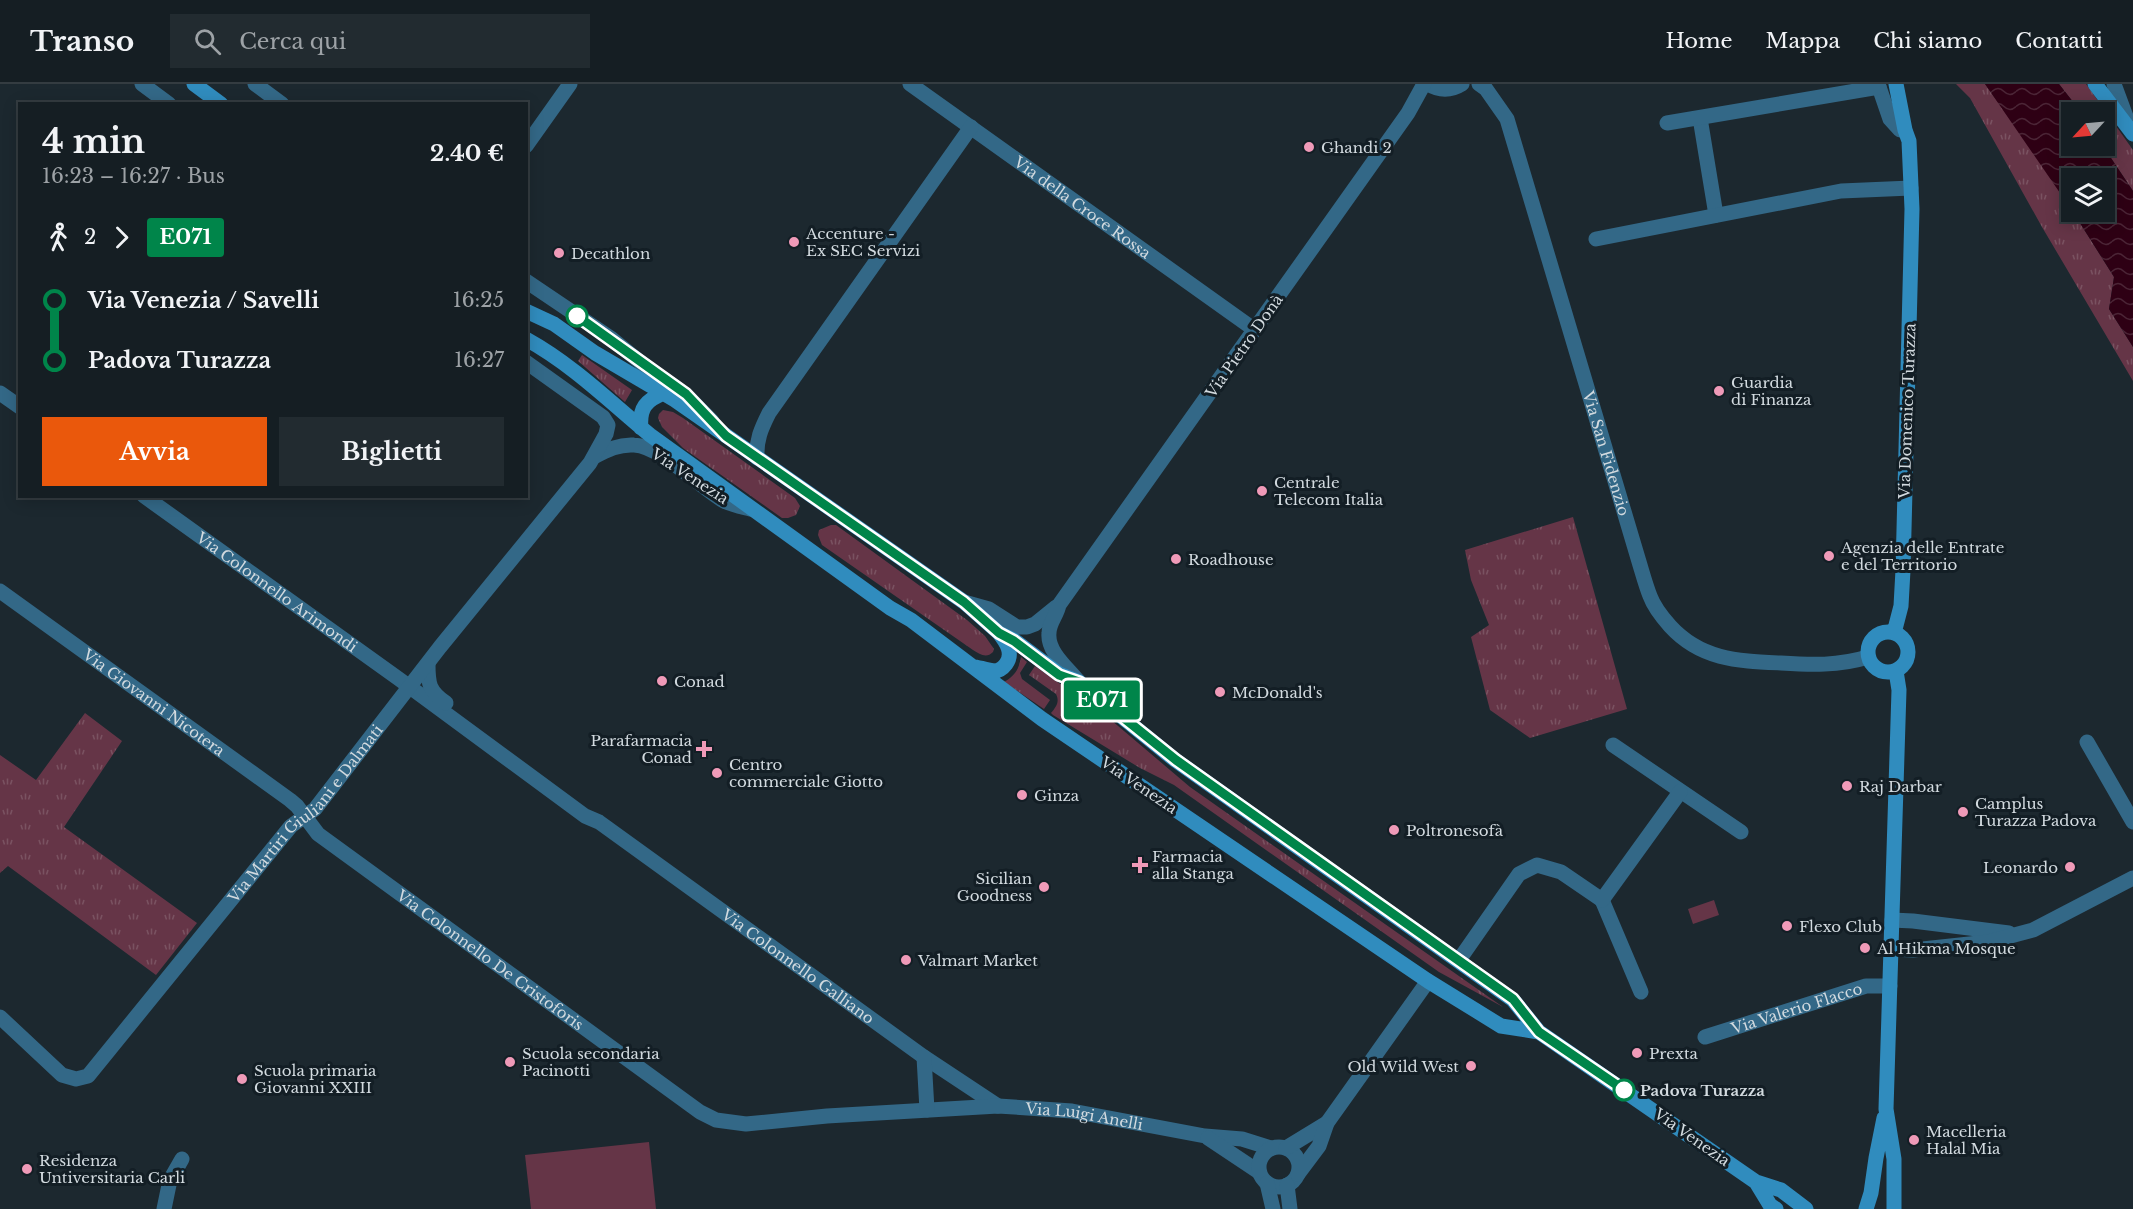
<!DOCTYPE html>
<html lang="it">
<meta charset="utf-8">
<style>
body{margin:0;font-family:"Libre Baskerville",serif;background:#222b30;color:#f1f3f6;height:100vh;display:flex;flex-direction:column;font-size:22px;white-space:nowrap}
*{box-sizing:border-box;margin:0}
p{font-size:20px;color:#9da2a6}
.icon{flex:none;width:33px;height:33px;fill:none;stroke:currentColor;stroke-width:2;stroke-linecap:round;stroke-linejoin:round}
.map{position:relative;flex:1;overflow:hidden}
.details{position:absolute;left:18px;top:18px;width:510px;height:396px;display:flex;flex-direction:column;background:#151e23;border-radius:0px;box-shadow:0 3px 15px #0003,0 0 0 2px #343c41}
.details>*{flex:none}
.badge{padding:0 12px;border-radius:4px;font-size:21px;line-height:39px}
.needle{width:39px;rotate:244deg}
.tools{position:absolute;left:2061px;top:18px;display:grid;gap:12px}
.tools a{display:grid;place-items:center;width:54px;height:54px;border-radius:0px;background:#151e23;box-shadow:0 3px 15px #0003,0 0 0 2px #343c41;font-size:30px}
.map>.badge{position:absolute;translate:-50% -50%;box-shadow:0 0 0 3px #fff}
.legs{display:flex;align-items:center;gap:9px;height:66px;padding:0 24px;font-size:20px}
.legs p{margin-inline-start:auto}
.headline{display:flex;align-items:center;justify-content:space-between;height:102px;padding:0 24px}
h1{font-size:33px;font-weight:800;line-height:45px}
.action{display:flex;gap:12px;margin-top:auto;padding:12px 24px}
.action a{flex:1;height:69px;border-radius:0px;background:#ea580c;color:#fff;font-size:24px;font-weight:800;line-height:69px;text-align:center}
.action a+a{background:#222b30;color:#f1f3f6}
ul{padding:0 24px;list-style:none}
li{display:flex;align-items:center;gap:21px;height:60px;font-size:22px}
li i{display:grid;place-items:center;width:9px;height:100%;margin:0 8px;background:currentColor}
li i::after{content:'';width:15px;height:15px;margin:-8px;border:4px solid;border-radius:50%;background:#151e23}
li p{margin-inline-start:auto}
li:first-child i{background:linear-gradient(#0000 50%,currentColor 0)}
li:last-child i{background:linear-gradient(currentColor 50%,#0000 0)}
header{display:flex;align-items:center;gap:36px;box-sizing:border-box;height:84px;padding:0 30px;background:#151e23;border-bottom:2px solid #343c41}
header strong{font-size:28px}
nav{display:flex;gap:33px;margin-inline-start:auto;font-size:21px}
.search{width:420px;height:54px;background:#222b30;display:flex;align-items:center;gap:15px;box-sizing:border-box;padding:0 21px;border-radius:0px;color:#9da2a6;font-size:22px}
.map>svg:first-child{display:block}
.grass{fill:url(#grass-tufts)}
.garden{fill:#653547}
.water{fill:url(#water-waves)}
.lines{fill:none;stroke-linecap:round;stroke-linejoin:round}
.minor{stroke:#336887;stroke-width:15}
.secondary{stroke:#308cbe;stroke-width:15}
.line-1-casing{stroke:#fff;stroke-width:14}
.line-1{stroke:#00854a;stroke-width:9}
.poi-dot{fill:#ef9ab8;stroke:#131e25;stroke-width:2}
.stop-1-dot{fill:#fff;stroke:#00854a;stroke-width:3}
.labels{text-anchor:middle;dominant-baseline:central;stroke-width:6;stroke-linejoin:round;paint-order:stroke}
.poi-label{font-size:15px;fill:#d2dadf;stroke:#131e25;text-anchor:start}
.street-label{font-size:15px;fill:#d2dadf;stroke:#131e25}
.stop-label{font-size:15px;font-weight:bold;fill:#d2dadf;stroke:#131e25;text-anchor:start}
</style>
<header>
<strong>Transo</strong>
<div class="search"><svg class="icon" aria-label="search" viewBox="0 0 24 24"><circle cx="10" cy="10" r="6"/><path d="M15 15l6 6"/></svg>Cerca qui</div>
<nav><a>Home</a><a>Mappa</a><a>Chi siamo</a><a>Contatti</a></nav>
</header>
<div class="map">
<svg width="2133" height="1125" viewBox="0 0 2133 1125">
<defs>
<pattern id="grass-tufts" width="24" height="20" patternUnits="userSpaceOnUse" patternTransform="scale(1.5)"><rect width="24" height="20" fill="#653547"/><path d="M3 7l-1-3M5 7V3M7 7l1-3M15 17l-1-3M17 17v-4M19 17l1-3" fill="none" stroke="#7a5261"/></pattern>
<pattern id="water-waves" width="16" height="10" patternUnits="userSpaceOnUse" patternTransform="scale(1.5)"><rect width="16" height="10" fill="#2e0014"/><path d="M0 5q4-4 8 0t8 0" fill="none" stroke="#4b2536"/></pattern>
</defs>
<rect width="100%" height="100%" fill="#1c282f"/>
<path class="grass" d="M 1956,0 L 1985,0 L 2058,102 L 2072,128 L 2073,128 L 2114,193 L 2109,225 L 2133,263 L 2133,297 L 2042,143 L 1970,14 Z
M 2059,0 L 2086,0 L 2133,66 L 2133,107 L 2103,62 L 2104,62 L 2104,28 L 2081,28 Z
M 582,271 L 632,306 L 625,318 L 578,277 Z
M 663,326 L 673,328 L 683,334 L 795,414 L 800,422 L 796,431 L 788,434 L 782,434 L 683,364 L 662,343 L 658,334 L 659,330 Z
M 1573,433 L 1627,625 L 1530,654 L 1490,626 L 1471,553 L 1489,541 L 1471,496 L 1465,466 Z
M 831,441 L 836,441 L 967,536 L 985,552 L 994,565 L 993,568 C 986,575 980,570 973,566 L 822,461 L 818,451 L 819,446 Z
M 1021,573 L 1027,578 L 1020,589 L 1022,595 L 1050,616 L 1044,625 L 1004,598 C 1015,592 1019,585 1021,573 Z
M 1035,582 L 1111,636 L 1190,703 L 1503,923 L 1439,888 L 1174,701 L 1140,684 L 1053,631 L 1051,629 C 1056,623 1060,618 1056,610 L 1029,591 Z
M 85,629 L 122,657 L 64,743 L 197,839 L 156,891 L 8,782 L 0,789 L 0,671 L 36,696 Z"/>
<path class="garden" d="M 1714,816 L 1719,831 L 1693,840 L 1688,825 Z
M 649,1058 L 656,1125 L 531,1125 L 525,1071 Z"/>
<path class="water" d="M 1985,0 L 2059,0 L 2081,28 L 2072,28 L 2072,62 L 2103,62 L 2133,107 L 2133,263 L 2109,225 L 2114,193 L 2073,128 L 2104,128 L 2104,94 L 2072,94 L 2071,125 Z"/>
<g class="lines">
<g class="minor">
<path d="M 142,0 L 169,20"/>
<path d="M 255,0 L 282,20"/>
<path id="s1" d="M 910,0 L 1255,246"/>
<path d="M 1428,0 C 1439,7 1451,7 1462,0"/>
<path id="s2" d="M 1479,0 L 1486,5 L 1507,35 L 1640,481 C 1643,491 1646,502 1650,512 C 1654,523 1662,533 1670,542 C 1701,576 1738,577 1781,579 C 1811,581 1838,582 1868,573"/>
<path d="M 1878,0 L 1890,35 L 1900,46 L 1905,46"/>
<path d="M 2114,0 L 2131,46"/>
<path d="M 1700,34 L 1716,131"/>
<path d="M 1667,39 L 1879,3"/>
<path d="M 526,62 L 570,0"/>
<path d="M 1596,155 L 1841,107 L 1911,104"/>
<path d="M 526,197 L 612,255 L 645,282 L 686,311 L 712,337"/>
<path d="M 0,309 L 20,323"/>
<path d="M 594,373 C 607,366 619,360 634,361 C 660,362 700,403 724,417 C 732,421 742,423 750,425"/>
<path d="M 757,374 C 756,356 761,345 769,329 L 971,43"/>
<path id="s3" d="M 144,412 L 399,595 L 585,732 L 599,738 L 924,973 L 998,1022"/>
<path id="s4" d="M 0,507 L 290,716 L 297,722 L 318,750 L 700,1028 L 716,1036 L 746,1040 L 827,1032 L 998,1022 L 1072,1027 L 1205,1052 L 1242,1055 L 1271,1064"/>
<path d="M 964,518 L 989,525 L 1017,543 L 1027,543 L 1035,540 L 1056,523"/>
<path d="M 428,580 C 428,600 429,607 446,619"/>
<path d="M 1079,598 C 1068,584 1047,568 1049,549 C 1049,539 1057,531 1059,521 L 1408,29 L 1424,0"/>
<path d="M 2087,658 L 2133,738"/>
<path d="M 1613,661 L 1741,748"/>
<path d="M 1602,816 L 1641,908"/>
<path d="M 1892,836 L 1913,837 L 2009,849"/>
<path d="M 1890,865 L 1913,866 L 1988,858 L 2033,846 L 2133,794"/>
<path d="M 1459,876 L 1519,790 L 1537,781 L 1561,788 L 1602,816 L 1680,708"/>
<path id="s5" d="M 0,933 L 62,991 L 76,995 L 88,992 L 291,742 L 315,725 L 440,563 L 590,379 L 606,350 L 608,341 L 603,333 L 526,278"/>
<path id="s6" d="M 1705,953 L 1866,902 L 1890,902"/>
<path d="M 924,973 L 927,1026"/>
<path d="M 1208,1054 L 1259,1088"/>
<circle cx="1279" cy="1083" r="20"/>
<path d="M 1286,1064 L 1327,1039"/>
<path d="M 1298,1090 L 1319,1062 L 1327,1039 L 1428,897"/>
<path d="M 1267,1099 L 1273,1125"/>
<path d="M 1287,1101 L 1290,1125"/>
<path d="M 164,1125 L 170,1096 L 182,1075"/>
</g>
<path class="secondary" d="M 194,0 L 221,20
M 2095,0 L 2133,50
M 526,227 L 554,240 L 595,269 L 675,316 L 964,518 L 999,549 L 1015,557 L 1059,590 L 1079,598 L 1175,676 L 1513,916 L 1539,948 L 1756,1098 L 1781,1106 L 1806,1125
M 526,255 C 573,281 609,317 650,351 L 890,524 L 911,536 L 1042,635 L 1428,897 L 1501,942 L 1539,948
M 641,344 C 639,324 646,316 664,309
M1868 568a20 20 0 1 1 40 0a20 20 0 1 1-40 0Z
M 1894,549 L 1901,522 L 1903,486 L 1912,125 L 1909,57 L 1905,46 L 1896,0
M 974,583 C 981,584 988,586 994,587 C 999,587 1003,584 1006,580 C 1014,569 1006,558 999,549
M 1756,1098 L 1770,1121 L 1776,1125
M 1866,1125 L 1871,1109 L 1876,1074 L 1884,1034
M 1894,1125 L 1894,1075 L 1886,1025 L 1899,606 L 1896,587"/>
</g>
<g class="lines">
<defs>
<path id="line-1" d="M 577,232 L 686,310 L 726,352 L 964,518 L 999,549 L 1014,557 L 1059,591 L 1079,598 L 1176,676 L 1513,915 L 1539,948 L 1624,1006"/>
</defs>
<use href="#line-1" class="line-1-casing"/>
<use href="#line-1" class="line-1"/>
</g>
<g class="poi-dot">
<circle cx="1309" cy="63" r="6"/>
<circle cx="794" cy="158" r="6"/>
<circle cx="559" cy="169" r="6"/>
<circle cx="1719" cy="307" r="6"/>
<circle cx="1262" cy="407" r="6"/>
<circle cx="1829" cy="472" r="6"/>
<circle cx="1176" cy="475" r="6"/>
<circle cx="662" cy="597" r="6"/>
<circle cx="1220" cy="608" r="6"/>
<path d="M701 656h6v6h6v6h-6v6h-6v-6h-6v-6h6z"/>
<circle cx="717" cy="689" r="6"/>
<circle cx="1847" cy="702" r="6"/>
<circle cx="1022" cy="711" r="6"/>
<circle cx="1963" cy="728" r="6"/>
<circle cx="1394" cy="746" r="6"/>
<path d="M1137 772h6v6h6v6h-6v6h-6v-6h-6v-6h6z"/>
<circle cx="2070" cy="783" r="6"/>
<circle cx="1044" cy="803" r="6"/>
<circle cx="1787" cy="842" r="6"/>
<circle cx="1865" cy="864" r="6"/>
<circle cx="906" cy="876" r="6"/>
<circle cx="1637" cy="969" r="6"/>
<circle cx="510" cy="978" r="6"/>
<circle cx="1471" cy="982" r="6"/>
<circle cx="242" cy="995" r="6"/>
<circle cx="1914" cy="1056" r="6"/>
<circle cx="27" cy="1085" r="6"/>
</g>
<g class="stop-1-dot">
<circle cx="577" cy="232" r="10"/>
<circle cx="1624" cy="1006" r="10"/>
</g>
<g class="labels">
<g class="poi-label">
<text x="1321" y="63">Ghandi 2</text>
<text x="806" y="149">Accenture -<tspan x="806" dy="17">Ex SEC Servizi</tspan></text>
<text x="571" y="169">Decathlon</text>
<text x="1731" y="298">Guardia<tspan x="1731" dy="17">di Finanza</tspan></text>
<text x="1274" y="398">Centrale<tspan x="1274" dy="17">Telecom Italia</tspan></text>
<text x="1841" y="463">Agenzia delle Entrate<tspan x="1841" dy="17">e del Territorio</tspan></text>
<text x="1188" y="475">Roadhouse</text>
<text x="674" y="597">Conad</text>
<text x="1232" y="608">McDonald's</text>
<text x="692" y="656" text-anchor="end">Parafarmacia<tspan x="692" dy="17">Conad</tspan></text>
<text x="729" y="680">Centro<tspan x="729" dy="17">commerciale Giotto</tspan></text>
<text x="1859" y="702">Raj Darbar</text>
<text x="1034" y="711">Ginza</text>
<text x="1975" y="719">Camplus<tspan x="1975" dy="17">Turazza Padova</tspan></text>
<text x="1406" y="746">Poltronesofà</text>
<text x="1152" y="772">Farmacia<tspan x="1152" dy="17">alla Stanga</tspan></text>
<text x="2058" y="783" text-anchor="end">Leonardo</text>
<text x="1032" y="794" text-anchor="end">Sicilian<tspan x="1032" dy="17">Goodness</tspan></text>
<text x="1799" y="842">Flexo Club</text>
<text x="1877" y="864">Al Hikma Mosque</text>
<text x="918" y="876">Valmart Market</text>
<text x="522" y="969">Scuola secondaria<tspan x="522" dy="17">Pacinotti</tspan></text>
<text x="1649" y="969">Prexta</text>
<text x="1459" y="982" text-anchor="end">Old Wild West</text>
<text x="254" y="986">Scuola primaria<tspan x="254" dy="17">Giovanni XXIII</tspan></text>
<text x="1926" y="1047">Macelleria<tspan x="1926" dy="17">Halal Mia</tspan></text>
<text x="39" y="1076">Residenza<tspan x="39" dy="17">Untiversitaria Carli</tspan></text>
</g>
<g class="street-label">
<text stroke="none"><textPath href="#s1" startOffset="212">Via della Croce Rossa</textPath></text>
<text transform="translate(1244 262) rotate(-55)">Via Pietro Donà</text>
<text transform="translate(1907 327) rotate(-88)">Via Domenico Turazza</text>
<text stroke="none"><textPath href="#s2" startOffset="394">Via San Fidenzio</textPath></text>
<text transform="translate(690 392) rotate(33)">Via Venezia</text>
<text stroke="none"><textPath href="#s3" startOffset="164">Via Colonnello Arimondi</textPath></text>
<text stroke="none"><textPath href="#s4" startOffset="190">Via Giovanni Nicotera</textPath></text>
<text transform="translate(1139 701) rotate(34)">Via Venezia</text>
<text stroke="none"><textPath href="#s5" startOffset="453">Via Martiri Giuliani e Dalmati</textPath></text>
<text stroke="none"><textPath href="#s4" startOffset="615">Via Colonnello De Cristoforis</textPath></text>
<text stroke="none"><textPath href="#s3" startOffset="806">Via Colonnello Galliano</textPath></text>
<text stroke="none"><textPath href="#s6" startOffset="96">Via Valerio Flacco</textPath></text>
<text stroke="none"><textPath href="#s4" startOffset="1262">Via Luigi Anelli</textPath></text>
<text transform="translate(1692 1053) rotate(35)">Via Venezia</text>
</g>
<g class="stop-label">
<text x="1640" y="1006">Padova Turazza</text>
</g>
</g>
</svg>
<div class="tools">
<a><svg class="needle" viewBox="-14 -14 28 28"><path d="M0-13l5 13h-10z" fill="#e53935"/><path d="M0 13l5-13h-10z" fill="#9da2a6"/></svg></a>
<a><svg class="icon" aria-label="layers" viewBox="0 0 24 24"><path d="M12 4l9 5-9 5-9-5zM3 14l9 5 9-5"/></svg></a>
</div>
<b class="badge" style="left:1102px;top:616px;background:#00854a;color:#fff">E071</b>
<section class="details">
<div class="headline"><div><h1>4 min</h1><p>16:23 – 16:27 · Bus</p></div><b>2.40 €</b></div>
<div class="legs"><svg class="icon" aria-label="walk" viewBox="0 0 24 24"><circle cx="13" cy="4" r="2"/><path d="M13 8l-2 6 4 7M11 14l-3 7M7 12l3-4h3l4 4"/></svg>2<svg class="icon" aria-label="forward" viewBox="0 0 24 24"><path d="M9 5l7 7-7 7"/></svg><b class="badge" style="background:#00854a;color:#fff">E071</b></div>
<ul>
<li><i style="color:#00854a"></i><b>Via Venezia / Savelli</b><p>16:25</p></li>
<li><i style="color:#00854a"></i><b>Padova Turazza</b><p>16:27</p></li>
</ul>
<div class="action"><a>Avvia</a><a>Biglietti</a></div>
</section>
</div>
